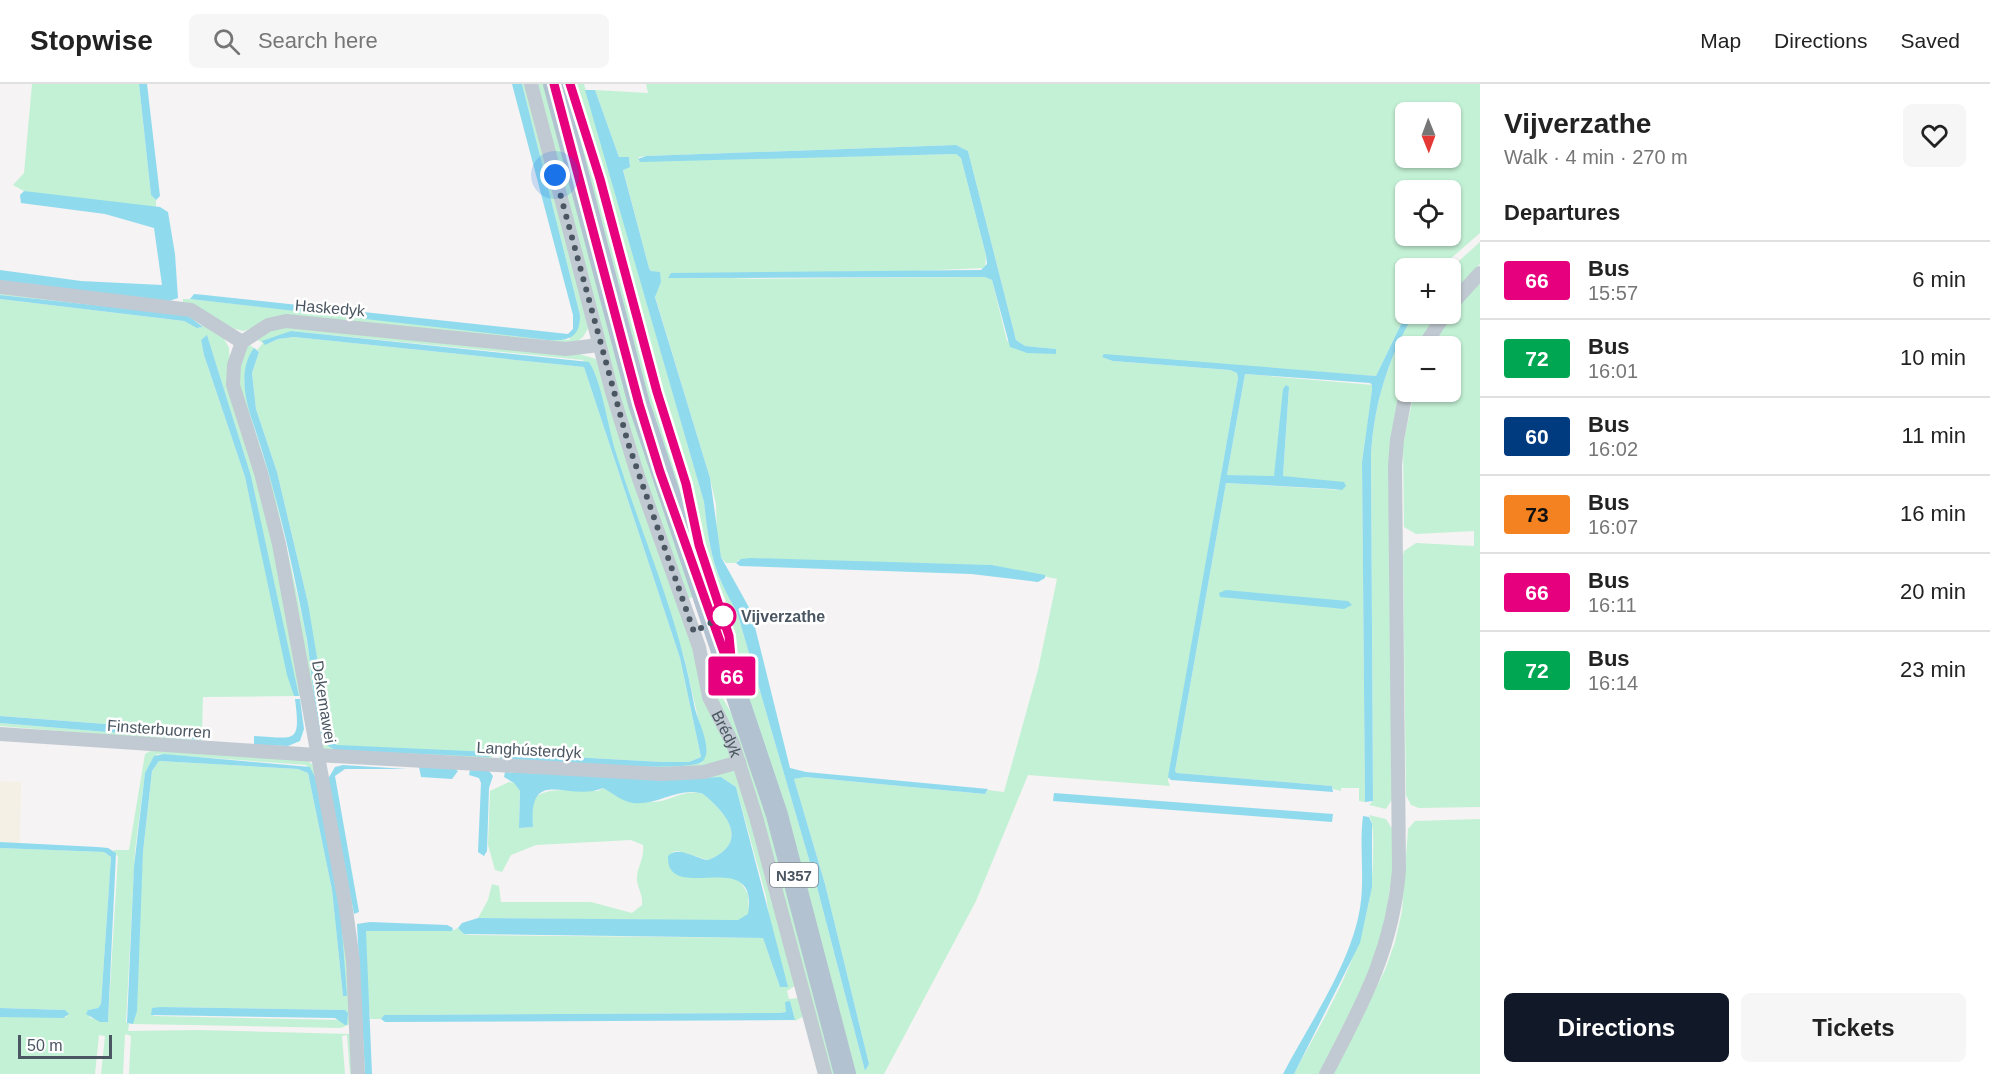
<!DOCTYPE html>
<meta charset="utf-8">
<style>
body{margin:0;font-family:Helvetica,sans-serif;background:#f6f6f6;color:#222;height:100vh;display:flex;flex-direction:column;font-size:22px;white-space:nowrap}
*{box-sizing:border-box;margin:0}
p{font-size:20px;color:#767676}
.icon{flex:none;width:33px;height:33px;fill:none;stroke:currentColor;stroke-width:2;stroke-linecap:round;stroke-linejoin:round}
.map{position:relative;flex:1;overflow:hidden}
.panel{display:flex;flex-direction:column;background:#fff;width:510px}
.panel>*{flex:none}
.badge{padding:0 12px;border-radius:4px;font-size:21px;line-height:39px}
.needle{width:39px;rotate:179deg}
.buttons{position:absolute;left:1395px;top:18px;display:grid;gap:12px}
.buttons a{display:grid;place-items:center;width:66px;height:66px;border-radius:9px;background:#fff;box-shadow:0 2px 4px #0004;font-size:30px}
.scale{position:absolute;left:18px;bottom:15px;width:94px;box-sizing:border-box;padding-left:6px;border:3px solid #4a5661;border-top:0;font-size:16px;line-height:21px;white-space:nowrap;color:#4a5661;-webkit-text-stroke:4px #fff;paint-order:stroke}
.you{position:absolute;width:30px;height:30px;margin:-15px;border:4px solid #fff;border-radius:50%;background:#1a73e8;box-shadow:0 0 0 9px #1a73e833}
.map>.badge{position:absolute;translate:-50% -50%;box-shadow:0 0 0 3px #fff}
h2{padding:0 24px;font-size:22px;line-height:54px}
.round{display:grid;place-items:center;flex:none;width:63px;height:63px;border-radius:9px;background:#f6f6f6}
.overview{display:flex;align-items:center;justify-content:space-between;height:102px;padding:0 24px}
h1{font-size:28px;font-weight:700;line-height:45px}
.action{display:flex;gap:12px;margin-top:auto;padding:12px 24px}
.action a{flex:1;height:69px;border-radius:9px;background:#111827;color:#fff;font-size:24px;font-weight:700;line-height:69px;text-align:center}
.action a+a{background:#f6f6f6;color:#222}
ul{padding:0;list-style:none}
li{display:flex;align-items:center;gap:18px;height:78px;padding:0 24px;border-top:2px solid #e0e0e0}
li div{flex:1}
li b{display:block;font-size:22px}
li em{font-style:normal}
li .badge{min-width:66px;font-weight:700;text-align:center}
header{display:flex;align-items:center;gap:36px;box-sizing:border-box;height:84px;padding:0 30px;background:#fff;border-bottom:2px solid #e0e0e0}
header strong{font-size:28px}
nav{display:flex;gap:33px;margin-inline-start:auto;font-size:21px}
.search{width:420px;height:54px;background:#f6f6f6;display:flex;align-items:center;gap:15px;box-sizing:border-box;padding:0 21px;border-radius:9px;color:#767676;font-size:22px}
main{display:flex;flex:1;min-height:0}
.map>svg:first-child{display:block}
.green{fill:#c3f1d5;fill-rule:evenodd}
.sand{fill:#f5f0e5}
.water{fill:#90daee}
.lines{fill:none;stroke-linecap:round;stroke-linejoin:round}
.minor{stroke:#c1cad2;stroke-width:14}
.primary{stroke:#b3c2d1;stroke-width:22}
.line-casing{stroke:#fff;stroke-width:14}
.line{stroke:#e6007e;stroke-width:9}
.walk{stroke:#4a5661;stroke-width:6;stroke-dasharray:0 10.8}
.stop-dot{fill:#fff;stroke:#e6007e;stroke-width:3}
.labels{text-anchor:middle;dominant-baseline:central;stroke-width:5;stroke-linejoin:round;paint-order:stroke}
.shield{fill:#fff;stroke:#808990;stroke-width:1.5}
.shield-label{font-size:15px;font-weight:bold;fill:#4a5661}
.street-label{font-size:16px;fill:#4a5661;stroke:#fff}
.stop-label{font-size:16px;font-weight:bold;fill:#4a5661;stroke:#fff;text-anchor:start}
</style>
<header>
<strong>Stopwise</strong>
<div class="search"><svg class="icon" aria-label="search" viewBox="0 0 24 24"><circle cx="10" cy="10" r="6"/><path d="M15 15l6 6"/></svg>Search here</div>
<nav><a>Map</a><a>Directions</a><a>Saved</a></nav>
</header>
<main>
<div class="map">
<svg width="1480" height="990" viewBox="0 0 1480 990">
<rect width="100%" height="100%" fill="#f5f3f3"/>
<path class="green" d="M 32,0 L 139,0 L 151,111 L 156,116 L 156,123 L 37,110 L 24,107 L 13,101 L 24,89 Z
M 522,0 L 526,0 L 589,243 L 583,253 L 574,260 L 288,233 L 243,247 L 228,243 L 183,221 L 183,215 L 190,215 L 569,256 L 580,231 Z
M 535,0 L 547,0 L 696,512 L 687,515 L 632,358 Z
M 561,0 L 567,0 C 594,89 617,180 643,269 C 659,327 680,383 690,442 L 670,394 Z
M 574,0 L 584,0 L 704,418 C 709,464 713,488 737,528 L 817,803 L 865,987 L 869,980 L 825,800 L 794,695 L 805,693 L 985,710 L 988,706 L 1004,708 L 1038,586 L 1057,495 L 992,481 L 738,476 L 736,479 L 726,479 L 721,473 L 717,453 L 716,420 L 710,394 L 655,212 L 661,198 L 649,184 L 623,85 L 630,82 L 629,73 L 619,73 L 595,6 L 648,9 L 646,0 L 1480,0 L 1480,149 L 1440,184 L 1406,184 L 1406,230 L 1376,292 L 1102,272 L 1113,277 L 1230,286 L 1237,289 L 1238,294 L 1168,697 L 1170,702 L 1028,691 L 976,817 L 884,990 L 853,990 L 746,609 L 731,547 L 733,543 C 730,530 727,516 720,504 L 718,505 L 700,452 L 687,393 ZM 1406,28 L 1450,28 L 1450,74 L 1406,74 ZM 956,61 L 968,67 L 1016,256 L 1025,262 L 1056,265 L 1056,270 L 1007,257 L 992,196 L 985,193 L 729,195 L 985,184 L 986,171 L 961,74 L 956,70 L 638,77 L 639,73 L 646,72 ZM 1406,106 L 1450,106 L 1450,152 L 1406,152 Z
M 1480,158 L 1480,180 L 1451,211 L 1450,185 Z
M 1480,198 L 1480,723 L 1419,724 L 1411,721 L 1406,711 L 1403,471 L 1404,467 L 1416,459 L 1474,462 L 1474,447 L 1416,450 L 1404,443 L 1403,361 L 1414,308 L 1450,308 L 1450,262 L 1432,262 L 1452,230 Z
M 0,208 L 173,226 L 204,236 L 221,249 L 229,264 L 231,309 L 251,369 L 276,461 L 303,612 L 299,612 L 294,595 L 251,392 L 207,252 L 201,256 L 204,271 L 245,393 L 294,612 L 203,613 L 202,650 L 132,642 L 0,632 L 0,215 L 184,237 L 198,244 L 203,243 L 195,234 L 187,231 L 0,211 Z
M 1414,230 L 1436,230 L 1417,262 L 1406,262 C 1405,294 1395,323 1391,354 L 1393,714 L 1386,725 L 1369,721 L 1373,717 L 1371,371 C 1374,320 1388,274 1414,230 Z
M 285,240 L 579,270 L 596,275 L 731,672 L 730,675 L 699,686 L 500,677 L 499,672 L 492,671 L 492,676 L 329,669 L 321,664 L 237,292 L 248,260 L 257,266 L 263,259 L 254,254 ZM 291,247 L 583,276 L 684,573 L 706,668 L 702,679 L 644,683 L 500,673 L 501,669 L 662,678 L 689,678 L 701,673 L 680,574 L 584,283 L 294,253 L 278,255 L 265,261 ZM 257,266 L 259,268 L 252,289 L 256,325 L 277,388 L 308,519 L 328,653 L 337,661 L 325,660 L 323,654 L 305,546 L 274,406 L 250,330 L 245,303 L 244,295 Z
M 1245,290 L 1373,301 L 1362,378 L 1365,718 L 1359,717 L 1359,704 L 1341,704 L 1341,707 L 1333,705 L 1332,702 L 1177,689 L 1175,687 L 1226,399 L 1342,406 L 1283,392 L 1289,304 L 1274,393 L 1227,391 Z
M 721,611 L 747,657 L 838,990 L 830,990 L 714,613 Z
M 0,639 L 202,656 L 202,659 L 0,642 Z
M 154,665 L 307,676 L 313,681 L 345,830 L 350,940 L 341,944 L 133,940 L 143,768 L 152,687 L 159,677 L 298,685 L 308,689 L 332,806 L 343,912 L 346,912 L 335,802 L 316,695 L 306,681 L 157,670 L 145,689 L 135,767 L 126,938 L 129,940 L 128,947 L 200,946 L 350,950 L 355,990 L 350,990 L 347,951 L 342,952 L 345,990 L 129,990 L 131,952 L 125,950 L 123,990 L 101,990 L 105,952 L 99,951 L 95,990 L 0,990 L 0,933 L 67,933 L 65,926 L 0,924 L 0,764 L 104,768 L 111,773 L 101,920 L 98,924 L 88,926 L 90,934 L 108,937 L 118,773 L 113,766 L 129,766 L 145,670 ZM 161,923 L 345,926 L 341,936 L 153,932 Z
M 731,685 L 738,690 L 796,901 L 787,907 L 789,915 L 799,914 L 804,932 L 795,937 L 790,917 L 786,928 L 779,929 L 384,931 L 381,935 L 370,935 L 364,856 L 366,847 L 451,847 L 458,844 L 464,850 L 471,851 L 763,854 L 780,903 L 766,812 L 736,703 L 721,693 L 669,695 Z
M 509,698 L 514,699 L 520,707 L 519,744 L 533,743 C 532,736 530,727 532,720 C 537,699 582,708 598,707 L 603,704 C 617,710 636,717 653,718 C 671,718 683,704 703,710 C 728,730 750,759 708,776 L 678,767 L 672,768 L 716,793 L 733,793 L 740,797 L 748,810 L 749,830 L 738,837 L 478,834 L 488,816 L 492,800 L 499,802 L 501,818 L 591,818 L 632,829 L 642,821 C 643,811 638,805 637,796 C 636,785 645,774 643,761 L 631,756 L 536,761 L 511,771 L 502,788 L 495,786 L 488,761 L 490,707 Z
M 1369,731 L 1386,735 L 1394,748 L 1393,782 L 1384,845 L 1366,897 L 1319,990 L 1294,990 C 1332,918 1371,860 1373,776 C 1373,761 1375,744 1369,731 Z
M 1480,735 L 1480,990 L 1333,990 L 1385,886 L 1395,858 L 1402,827 L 1408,745 L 1415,737 Z"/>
<path class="sand" d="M 0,697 L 21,698 L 20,759 L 0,758 Z"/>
<path class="water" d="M 139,0 L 147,0 L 160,112 L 156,116 L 151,111 Z
M 512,0 L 522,0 L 580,231 C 580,253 570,257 549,256 L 190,215 L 194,210 L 205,211 L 568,250 L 573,245 L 573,231 Z
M 585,6 L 595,6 L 619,73 L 629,73 L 630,83 L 623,86 L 649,184 L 651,187 L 660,188 L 661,198 L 655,213 L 710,394 L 721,473 L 751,527 L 790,684 L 806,688 L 988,705 L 985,710 L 805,693 L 794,695 L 825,800 L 869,980 L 865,987 L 817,803 L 737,528 C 713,488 709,464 704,418 Z
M 956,61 L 968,67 L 1016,256 L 1025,262 L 1056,265 L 1056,270 L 1027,269 L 1010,263 L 992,196 L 985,193 L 668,194 L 671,189 L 981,186 L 987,180 L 986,171 L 961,74 L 956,70 L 640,78 L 638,75 L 646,72 Z
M 24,107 L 160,123 L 168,128 L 175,170 L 178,214 L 169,217 L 0,198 L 0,186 L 81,197 L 162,201 L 154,144 L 105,130 L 21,119 L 20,111 Z
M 0,211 L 187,231 L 203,243 L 197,244 L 184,237 L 0,215 Z
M 1406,230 L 1414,230 C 1388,274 1374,320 1371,371 L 1373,717 L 1365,718 L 1362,378 L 1372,306 L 1372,301 L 1370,299 L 1245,290 L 1227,391 L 1274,392 L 1283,305 L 1286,301 L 1289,303 L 1283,392 L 1344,398 L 1346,402 L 1342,406 L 1333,405 L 1226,399 L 1175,687 L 1177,689 L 1332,702 L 1333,708 L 1171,696 L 1168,693 L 1238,294 L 1237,289 L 1230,286 L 1113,277 L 1102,273 L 1104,270 L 1376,292 Z
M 291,247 L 589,278 C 602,298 608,344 616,369 C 642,452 679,534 694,620 C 696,635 714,664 703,677 C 692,690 526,677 501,674 L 500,669 L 662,678 L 689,678 L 701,673 L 680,574 L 584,283 L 294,253 L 278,255 L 265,261 L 262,257 Z
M 207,251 L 251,392 L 299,612 L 294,612 L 287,591 L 245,393 L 204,271 L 201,256 Z
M 254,264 L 259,268 L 252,289 L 256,325 L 277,388 L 308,519 L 331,658 L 337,661 L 491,668 L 489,673 L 335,666 L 325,660 C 314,632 312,587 307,556 C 293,483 277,409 253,339 C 245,316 238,285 254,264 Z
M 751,474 L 992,481 L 1045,491 L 1045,494 L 1038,498 L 971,490 L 740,482 L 736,479 L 741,475 Z
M 1226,506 L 1348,517 L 1352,521 L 1344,525 L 1220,513 L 1219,509 Z
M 295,615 L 300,615 L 304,645 L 300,657 L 288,662 L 254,661 L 254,652 C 295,654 301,661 295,615 Z
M 0,632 L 132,642 L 202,650 L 202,656 L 0,639 Z
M 164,670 L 310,683 L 316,695 L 341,833 L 347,912 L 343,912 L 332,806 L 308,689 L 298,685 L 159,677 L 152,687 L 143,768 L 137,927 L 133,940 L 127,939 L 134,782 L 145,689 L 154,672 Z
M 343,681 L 407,685 L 345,685 L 335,692 L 359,828 L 354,830 L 328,695 L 335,683 Z
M 419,683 L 455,685 L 458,687 L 452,695 L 421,693 Z
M 470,686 L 489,687 L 493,692 L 489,704 L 487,767 L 484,772 L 478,768 L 481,699 L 479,694 L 469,691 Z
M 505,688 L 669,695 L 721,693 L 736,703 L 788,903 L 780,903 L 763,854 L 464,850 L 458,844 L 462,839 L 478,834 L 738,836 L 748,830 C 760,759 666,823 668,772 C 679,761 695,775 708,776 C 750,759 728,730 703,710 C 679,702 658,722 633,719 C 621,717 613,709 603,704 C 569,719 528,680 533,743 L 519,744 L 520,707 L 514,699 L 504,693 Z
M 1054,709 L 1333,730 L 1332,738 L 1053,717 Z
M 1363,732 L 1369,733 L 1372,740 L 1372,803 L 1360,859 L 1294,990 L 1283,990 C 1309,940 1351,880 1360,824 C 1365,794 1359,762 1363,732 Z
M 0,758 L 97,763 L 108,764 L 116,769 L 108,938 L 100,938 L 86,930 L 88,926 L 98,924 L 101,920 L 111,773 L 104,768 L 0,764 Z
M 370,838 L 447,841 L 453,844 L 452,847 L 366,847 L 372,990 L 365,990 L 357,840 Z
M 790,917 L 795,936 L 385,938 L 381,935 L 384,931 L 779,929 L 786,928 L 785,918 Z
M 161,923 L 345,926 L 348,929 L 347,941 L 345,941 L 335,934 L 151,931 L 152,924 Z
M 0,924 L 65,926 L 69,930 L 63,934 L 0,933 Z"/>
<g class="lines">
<g class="minor">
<path id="s1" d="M 531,0 L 612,308 L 638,392 L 699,563 L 709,613 L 733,660 L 756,733 L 825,990"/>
<path d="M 0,203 L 191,226 L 242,258"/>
<path d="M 1450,222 L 1480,189"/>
<path d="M 1424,262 L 1445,230"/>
<path d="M 0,650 L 316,671 L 661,690 L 704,688 L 739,678"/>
<path d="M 358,990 L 353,877 L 345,819 L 279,460 L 261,389 L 233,301 L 234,281 L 242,258 L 268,241 L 286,237 L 566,265 L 599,261"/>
<path d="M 1326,990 C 1362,921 1393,865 1399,786 L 1395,382 L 1397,356 L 1406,308"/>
</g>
<path class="primary" d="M 554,0 L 639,320 L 777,731 L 845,990"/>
</g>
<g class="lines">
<defs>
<path id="line" d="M 554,0 L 639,320 L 660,388 L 733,594 L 729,552 L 699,461 L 686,400 L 657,308 L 600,95 L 570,0"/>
</defs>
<use href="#line" class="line-casing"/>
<use href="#line" class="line"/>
<path class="walk" d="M 555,91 L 628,359 L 694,548 L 723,532"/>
</g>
<circle class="stop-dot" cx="723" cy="532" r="12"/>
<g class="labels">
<rect class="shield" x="770" y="779" width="48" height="24" rx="4.5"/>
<g class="shield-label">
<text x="794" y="791">N357</text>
</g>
<g class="street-label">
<text transform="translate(330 224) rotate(5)">Haskedyk</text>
<text transform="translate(324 618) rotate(81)">Dekemawei</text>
<text transform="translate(159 645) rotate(4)">Finsterbuorren</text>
<text stroke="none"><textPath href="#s1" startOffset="680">Brédyk</textPath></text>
<text transform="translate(529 666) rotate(3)">Langhústerdyk</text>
</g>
<g class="stop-label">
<text x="741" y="532">Vijverzathe</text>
</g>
</g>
</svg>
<div class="buttons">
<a><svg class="needle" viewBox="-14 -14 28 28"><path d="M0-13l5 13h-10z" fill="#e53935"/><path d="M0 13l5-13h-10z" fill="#767676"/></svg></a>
<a><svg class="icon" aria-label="locate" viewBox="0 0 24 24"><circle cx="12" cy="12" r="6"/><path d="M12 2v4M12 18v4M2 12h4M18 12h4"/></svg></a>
<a>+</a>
<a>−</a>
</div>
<div class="scale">50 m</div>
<div class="you" style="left:555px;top:91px"></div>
<b class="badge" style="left:732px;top:592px;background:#e6007e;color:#fff">66</b>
</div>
<section class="panel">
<div class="overview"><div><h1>Vijverzathe</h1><p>Walk · 4 min · 270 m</p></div><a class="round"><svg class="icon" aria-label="heart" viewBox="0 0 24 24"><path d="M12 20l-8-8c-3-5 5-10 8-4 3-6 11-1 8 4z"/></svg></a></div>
<h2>Departures</h2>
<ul>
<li><span class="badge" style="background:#e6007e;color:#fff">66</span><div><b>Bus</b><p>15:57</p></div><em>6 min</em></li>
<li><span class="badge" style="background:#00a651;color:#fff">72</span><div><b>Bus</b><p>16:01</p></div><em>10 min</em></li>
<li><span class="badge" style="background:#003b80;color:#fff">60</span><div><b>Bus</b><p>16:02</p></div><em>11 min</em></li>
<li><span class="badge" style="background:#f58220;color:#111">73</span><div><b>Bus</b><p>16:07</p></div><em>16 min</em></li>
<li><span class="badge" style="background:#e6007e;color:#fff">66</span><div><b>Bus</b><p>16:11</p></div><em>20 min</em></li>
<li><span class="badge" style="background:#00a651;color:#fff">72</span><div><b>Bus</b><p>16:14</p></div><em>23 min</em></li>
</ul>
<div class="action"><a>Directions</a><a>Tickets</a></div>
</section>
</main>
